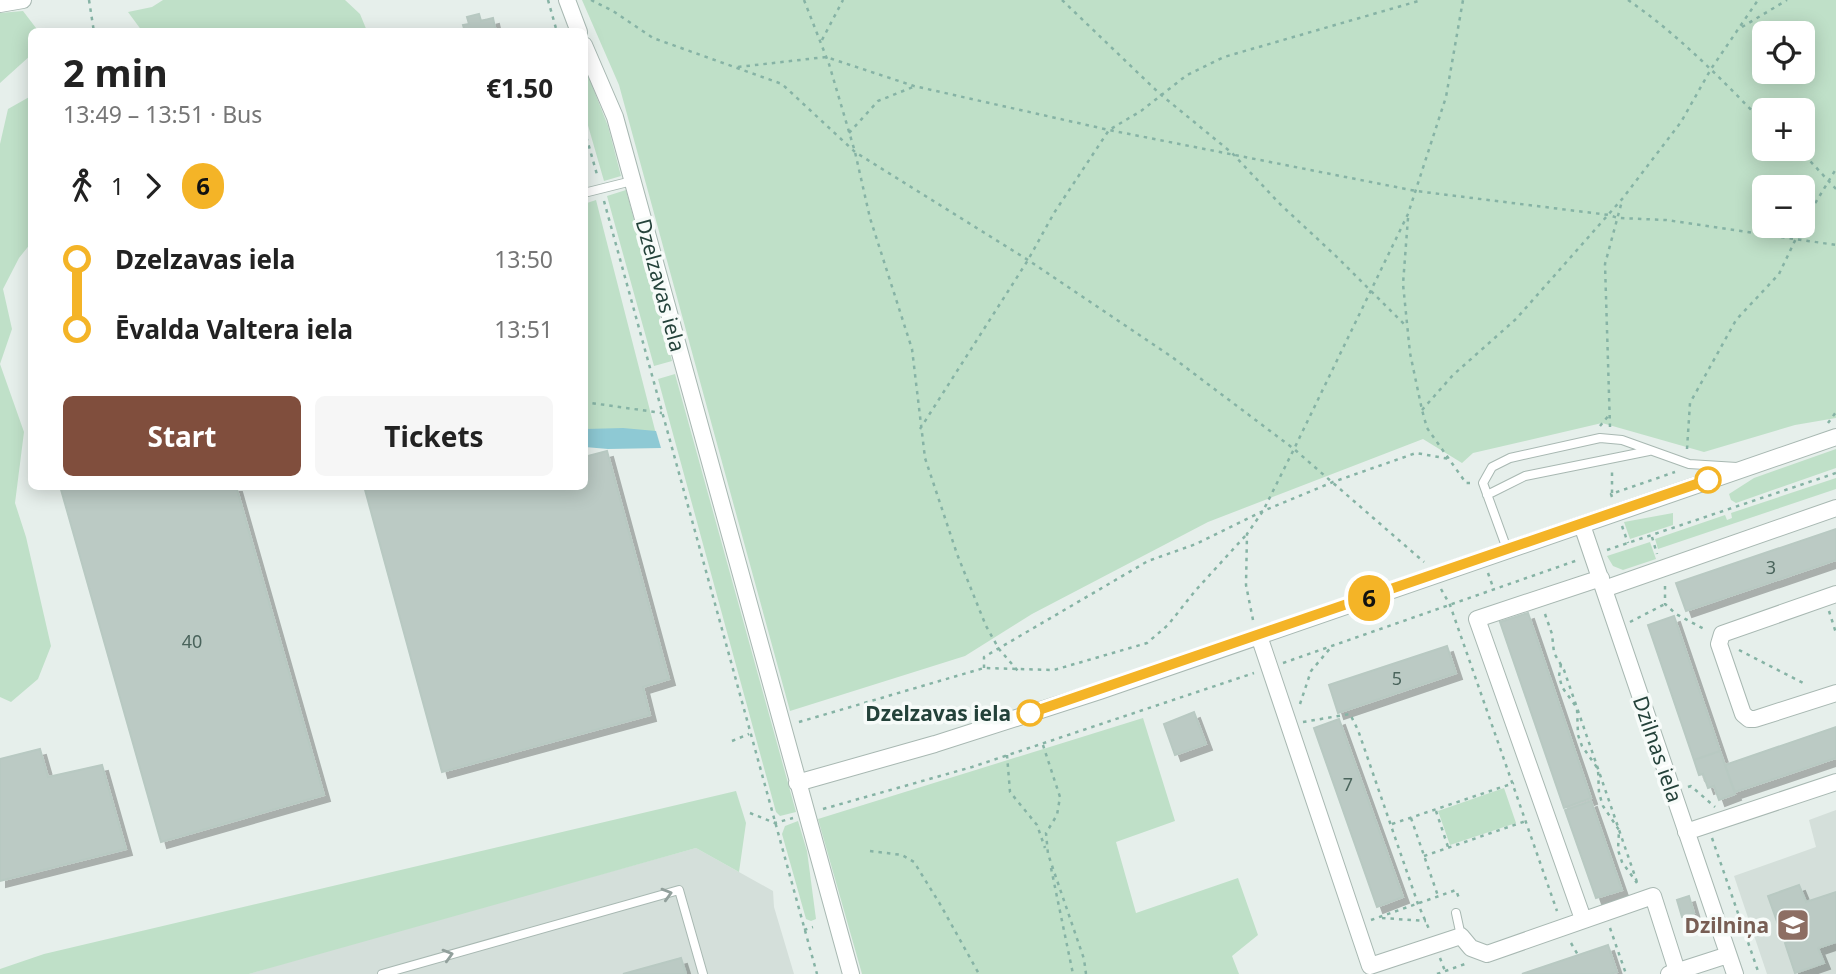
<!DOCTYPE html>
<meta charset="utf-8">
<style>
body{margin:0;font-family:"Noto Sans",sans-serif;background:#f6f6f6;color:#222;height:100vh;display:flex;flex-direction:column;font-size:26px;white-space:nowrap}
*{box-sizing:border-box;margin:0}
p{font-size:23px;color:#767676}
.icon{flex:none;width:38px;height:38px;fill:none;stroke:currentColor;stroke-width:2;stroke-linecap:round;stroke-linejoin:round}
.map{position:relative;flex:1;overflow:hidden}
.side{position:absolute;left:28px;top:28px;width:560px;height:462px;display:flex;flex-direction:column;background:#fff;border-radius:10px;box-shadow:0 4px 18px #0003}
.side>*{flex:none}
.badge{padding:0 14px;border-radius:23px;font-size:24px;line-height:46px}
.fabs{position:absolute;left:1752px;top:21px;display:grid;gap:14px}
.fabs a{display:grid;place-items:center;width:63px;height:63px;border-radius:10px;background:#fff;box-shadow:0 4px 18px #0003;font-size:35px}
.map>.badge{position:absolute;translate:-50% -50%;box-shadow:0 0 0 4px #fff}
.legs{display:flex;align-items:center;gap:10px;height:77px;padding:0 35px;font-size:23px}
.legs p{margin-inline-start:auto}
.summary{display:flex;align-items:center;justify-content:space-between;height:119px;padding:0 35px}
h1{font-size:38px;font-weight:700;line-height:52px}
.cta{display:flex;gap:14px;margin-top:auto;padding:14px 35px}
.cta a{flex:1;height:80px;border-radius:10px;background:#804e3d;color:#fff;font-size:28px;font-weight:700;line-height:80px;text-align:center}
.cta a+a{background:#f6f6f6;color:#222}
ul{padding:0 35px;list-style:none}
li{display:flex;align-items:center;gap:24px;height:70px;font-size:26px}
li i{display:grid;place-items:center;width:10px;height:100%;margin:0 9px;background:currentColor}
li i::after{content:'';width:18px;height:18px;margin:-9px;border:5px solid;border-radius:50%;background:#fff}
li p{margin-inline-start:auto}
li:first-child i{background:linear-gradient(#0000 50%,currentColor 0)}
li:last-child i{background:linear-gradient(currentColor 50%,#0000 0)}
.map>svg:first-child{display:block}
.built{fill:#d4dfda}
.green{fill:#bfe0c8;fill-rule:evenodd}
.water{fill:#8ec9d4}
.building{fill:#bbcac4;stroke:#b8c9c2;stroke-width:2;filter:url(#shadow)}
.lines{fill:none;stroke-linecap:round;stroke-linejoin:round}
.lane-casing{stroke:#a8b8b2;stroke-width:10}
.street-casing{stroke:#a8b8b2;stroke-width:18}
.path{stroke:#86b3a5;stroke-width:2.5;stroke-dasharray:3.5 5;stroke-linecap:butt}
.lane{stroke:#fff;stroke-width:8}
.street{stroke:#fff;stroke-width:16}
.oneway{stroke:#92a09c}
.line-1-casing{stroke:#fff;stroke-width:16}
.line-1{stroke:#f4b427;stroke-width:10}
.stop-1-dot{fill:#fff;stroke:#f4b427;stroke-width:3.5}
.labels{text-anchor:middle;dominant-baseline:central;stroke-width:7;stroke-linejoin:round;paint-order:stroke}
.number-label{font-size:18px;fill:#4a645c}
.street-label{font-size:21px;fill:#24423a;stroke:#f7fbf9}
.stop-label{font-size:21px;font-weight:bold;fill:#24423a;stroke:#f7fbf9;text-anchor:end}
.education-label{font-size:21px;font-weight:bold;fill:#785e54;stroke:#f7fbf9;text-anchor:end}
</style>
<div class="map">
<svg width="1836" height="974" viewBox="0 0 1836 974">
<defs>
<filter id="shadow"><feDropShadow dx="6" dy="6" stdDeviation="0" flood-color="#0004"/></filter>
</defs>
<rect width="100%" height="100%" fill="#e6efeb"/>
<path class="built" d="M 1836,810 L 1836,974 L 1767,974 L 1734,876 L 1816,847 L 1809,820 Z
M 696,848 L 773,891 L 774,907 L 794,974 L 249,974 L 306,956 Z"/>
<path class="green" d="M 163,0 L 345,0 L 360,14 L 367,31 L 142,31 L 128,12 L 152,7 Z
M 582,0 L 1836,0 L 1836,418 L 1795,425 L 1704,452 L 1602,423 L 1473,453 L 1462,463 L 1423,439 L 1208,522 L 1032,614 L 965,656 L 790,711 L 619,85 ZM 1764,33 L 1802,33 L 1802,72 L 1764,72 ZM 1764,110 L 1802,110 L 1802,149 L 1764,149 ZM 1764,187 L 1802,187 L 1802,226 L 1764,226 Z
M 23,11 L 36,28 L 36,31 L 32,32 L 31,55 L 0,83 L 0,13 Z
M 584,65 L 608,126 L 621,176 L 604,181 L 585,115 Z
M 31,96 L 31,243 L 19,258 L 3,289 L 12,329 L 0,364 L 24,432 L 15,503 L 26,537 L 51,646 L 38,679 L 11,702 L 0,697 L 0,144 L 8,109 Z
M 626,190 L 672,361 L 654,366 L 607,196 Z
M 596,200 L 656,434 L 585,429 L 584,204 Z
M 675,374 L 796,812 L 780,816 L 776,812 L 658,379 Z
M 1836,449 L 1836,468 L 1736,503 L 1731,500 L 1729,494 L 1754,478 Z
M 1836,478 L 1836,489 L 1658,549 L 1655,539 L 1725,515 L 1727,520 L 1732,518 L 1731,513 Z
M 1673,513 L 1673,525 L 1630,539 L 1624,522 Z
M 1650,542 L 1656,559 L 1623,570 L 1613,566 L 1607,556 Z
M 1143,718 L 1175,821 L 1116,842 L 1136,913 L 1238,878 L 1258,935 L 1232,956 L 1239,974 L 862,974 L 818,819 Z
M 1504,788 L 1516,823 L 1450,845 L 1438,811 Z
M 736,791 L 746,823 L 739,872 L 696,848 L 249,974 L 0,974 L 0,969 L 44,954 Z
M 798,821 L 807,851 L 816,919 L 811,921 L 806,919 L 782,834 L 785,826 Z"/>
<path class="water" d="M 623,428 L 656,431 L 661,448 L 608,449 L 585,447 L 585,429 Z"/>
<path class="building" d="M 479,14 L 481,21 L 493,18 L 496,32 L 465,32 L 463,25 L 469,24 L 467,17 Z
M 607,451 L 669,679 L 643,687 L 650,715 L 442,772 L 364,486 L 584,486 L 584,457 Z
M 60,486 L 236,486 L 324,795 L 161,842 Z
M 1836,529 L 1836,560 L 1686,611 L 1676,583 Z
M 1528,613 L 1591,798 L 1564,808 L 1500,622 Z
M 1674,616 L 1720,751 L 1694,760 L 1648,625 Z
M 1447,646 L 1456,673 L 1338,713 L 1329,685 Z
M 1194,712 L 1206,744 L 1175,755 L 1164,724 Z
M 1339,719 L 1403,897 L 1377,907 L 1314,728 Z
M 1836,727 L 1836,758 L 1735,792 L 1725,765 Z
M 40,749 L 48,777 L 102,765 L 126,849 L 0,881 L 0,759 Z
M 1720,751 L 1735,794 L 1719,800 L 1714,786 L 1708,788 L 1703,774 L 1699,775 L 1694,760 Z
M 1591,801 L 1622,890 L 1596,898 L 1565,810 Z
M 1799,885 L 1806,902 L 1836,892 L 1836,942 L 1818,948 L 1824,963 L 1795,973 L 1785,943 L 1792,940 L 1786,925 L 1779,927 L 1768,896 Z
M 1689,896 L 1694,913 L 1682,917 L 1677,900 Z
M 1608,945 L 1617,972 L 1610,974 L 1522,974 Z
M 681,958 L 686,974 L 623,974 Z"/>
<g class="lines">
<defs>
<path id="lane" d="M 584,191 L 588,192 L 632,181
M 1487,495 L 1525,476 L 1649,451
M 1507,549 L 1483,483 L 1492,467 L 1510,458 L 1600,438 L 1622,440 L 1689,464 L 1737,467
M 1456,913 L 1461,936
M 382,974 L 679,890 L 703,974"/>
<path id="street" d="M 567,0 L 579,32
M 0,4 L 23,0
M 584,45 L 615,117 L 851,974
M 1582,525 L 1735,974
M 1604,589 L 1836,508
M 1836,594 L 1722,634 L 1719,644 L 1743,714 L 1749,719 L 1755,719 L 1836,693
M 1259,636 L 1370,966 L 1461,936 L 1471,948 L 1487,954 L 1653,896 L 1677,971
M 797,783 L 935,744 L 1100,691 L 1836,437
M 1686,832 L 1836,782
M 1583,919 L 1477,619 L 1601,578
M 1669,974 L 1728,955"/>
</defs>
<use href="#lane" class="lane-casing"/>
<use href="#street" class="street-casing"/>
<path class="path" d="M 89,0 L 94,32
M 548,0 L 557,32
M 591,0 L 613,11 L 653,38 L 782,84 L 855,152 L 1028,260 L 1172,357 L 1294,449 L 1424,562
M 804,0 L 829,64 L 855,152 L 870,218 L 912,349 L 925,458 L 957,554 L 986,626 L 999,649 L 1018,671
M 1062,0 L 1160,94 L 1232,153 L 1280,204 L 1338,258 L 1407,327
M 1628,0 C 1679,35 1721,79 1764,123
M 1742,27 L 1787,0
M 822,40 L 843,0
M 738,67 L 826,57 L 914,86 L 1109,130 L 1416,191 L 1609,215 L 1618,218 L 1666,220 L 1836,245
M 584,129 L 598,178
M 849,133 L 878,101 L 913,87
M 1799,149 L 1836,189
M 604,201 L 817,974
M 1408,218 L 1403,284 L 1410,353 L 1422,410 L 1427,428 L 1466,483 L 1470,483
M 1802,225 L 1836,169
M 584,402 L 662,413
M 1422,410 L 1453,375 L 1516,319 L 1623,198 L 1681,122 L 1711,69 L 1758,0
M 1828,423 L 1836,412
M 1600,426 L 1609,415
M 1610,427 L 1605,264 L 1622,201
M 920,429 L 1028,260 L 1054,213 L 1109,130 L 1141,111 L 1187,75 L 1224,57 L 1422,0
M 1687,449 L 1690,403 L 1736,320 L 1779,274 L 1802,226
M 1612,493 L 1612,472
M 1612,497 L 1611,494 L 1675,472
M 1622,526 L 1628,543
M 1652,537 L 1657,554
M 1607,550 L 1836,473
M 1488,573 L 1494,590
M 1665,586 L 1665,604 L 1676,614 L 1706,630
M 1441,589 L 1450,605 L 1557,911
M 1829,611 L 1836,633
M 1545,614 L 1552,634 L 1554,653 L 1564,670 L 1638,885
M 1253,620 L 1246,585 L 1247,534 L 1263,511 L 1294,449 L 1408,214 L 1446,97 L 1463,0
M 1630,622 L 1665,604
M 1739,650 L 1807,685
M 1283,663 L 1578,560
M 1561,664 L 1559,676 L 1562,687 L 1577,708 L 1578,735 L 1582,746 L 1598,769 L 1599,793 L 1603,806 L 1619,830 L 1618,850 L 1622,862 L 1637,883
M 984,668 L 984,657 L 1148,561 L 1196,544 L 1263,511 L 1333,482 L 1416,453 L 1450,459
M 1300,704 L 1311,671 L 1332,646
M 799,722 L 984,668 L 1054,670 L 1147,643 L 1168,625 L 1195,591 L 1247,534
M 1303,722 L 1350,714 L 1358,730 L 1418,904 L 1429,929
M 732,741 L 749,734
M 1043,745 L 1060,797 L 1057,815 L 1046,833 L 1048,854 L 1084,959 L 1086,974
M 1007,755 L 1010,792 L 1037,825 L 1045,848
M 1688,787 L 1691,786 L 1715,807
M 823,809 L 972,767 L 1254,673
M 1436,811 L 1448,847
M 750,813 L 775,823 L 793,818
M 1411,818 L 1438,896
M 1392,824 L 1514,783
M 1712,838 L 1759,974
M 870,851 L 902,855 L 914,862 L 940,904 L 979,974
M 1424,856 L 1526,821
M 1051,868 L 1073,974
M 1382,918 L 1426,921
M 1371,920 L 1456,890 L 1460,901
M 1610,928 L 1626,974
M 804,930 L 813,927
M 1571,943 L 1578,955
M 1440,958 L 1445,971
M 1437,974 L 1465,964"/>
<use href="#lane" class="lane"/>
<use href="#street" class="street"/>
</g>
<defs><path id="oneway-chevron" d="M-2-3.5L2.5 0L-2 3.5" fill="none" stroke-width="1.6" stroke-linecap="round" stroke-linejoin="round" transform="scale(1.75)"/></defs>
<g class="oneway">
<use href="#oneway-chevron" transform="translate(667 894) rotate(-16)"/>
<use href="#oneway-chevron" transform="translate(448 955) rotate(-16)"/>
</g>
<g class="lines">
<defs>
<path id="line-1" d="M 1030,713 L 1708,480"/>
</defs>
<use href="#line-1" class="line-1-casing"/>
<use href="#line-1" class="line-1"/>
</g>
<defs>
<symbol id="school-square" viewBox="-11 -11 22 22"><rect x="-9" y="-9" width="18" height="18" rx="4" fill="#8d6e63" stroke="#f7fbf9"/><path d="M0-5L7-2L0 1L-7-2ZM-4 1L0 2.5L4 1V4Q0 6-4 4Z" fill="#fff"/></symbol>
</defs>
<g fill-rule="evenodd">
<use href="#school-square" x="1774" y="906" width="38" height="38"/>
</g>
<g class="stop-1-dot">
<circle cx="1708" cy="480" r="12"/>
<circle cx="1030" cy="713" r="12"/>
</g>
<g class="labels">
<g class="number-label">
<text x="1771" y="567">3</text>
<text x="192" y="641">40</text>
<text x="1397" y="678">5</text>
<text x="1348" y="784">7</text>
</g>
<g class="street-label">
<text transform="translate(661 285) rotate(75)">Dzelzavas iela</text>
<text transform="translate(1658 749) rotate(71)">Dzilnas iela</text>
</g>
<g class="stop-label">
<text x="1011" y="713">Dzelzavas iela</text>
</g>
<g class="education-label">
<text x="1769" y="925">Dzilniņa</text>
</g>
</g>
</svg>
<div class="fabs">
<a><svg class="icon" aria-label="locate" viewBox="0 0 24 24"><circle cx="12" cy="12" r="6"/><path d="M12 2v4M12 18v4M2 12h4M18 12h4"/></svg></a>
<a>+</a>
<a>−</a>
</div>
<b class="badge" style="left:1369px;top:598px;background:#f4b427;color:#111">6</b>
<section class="side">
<div class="summary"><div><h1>2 min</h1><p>13:49 – 13:51 · Bus</p></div><b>€1.50</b></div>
<div class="legs"><svg class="icon" aria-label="walk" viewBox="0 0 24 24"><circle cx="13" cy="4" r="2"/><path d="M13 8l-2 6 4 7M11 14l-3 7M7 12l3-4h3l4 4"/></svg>1<svg class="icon" aria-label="forward" viewBox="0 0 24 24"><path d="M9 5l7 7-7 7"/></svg><b class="badge" style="background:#f4b427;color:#111">6</b></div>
<ul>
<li><i style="color:#f4b427"></i><b>Dzelzavas iela</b><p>13:50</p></li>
<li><i style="color:#f4b427"></i><b>Ēvalda Valtera iela</b><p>13:51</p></li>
</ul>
<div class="cta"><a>Start</a><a>Tickets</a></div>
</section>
</div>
